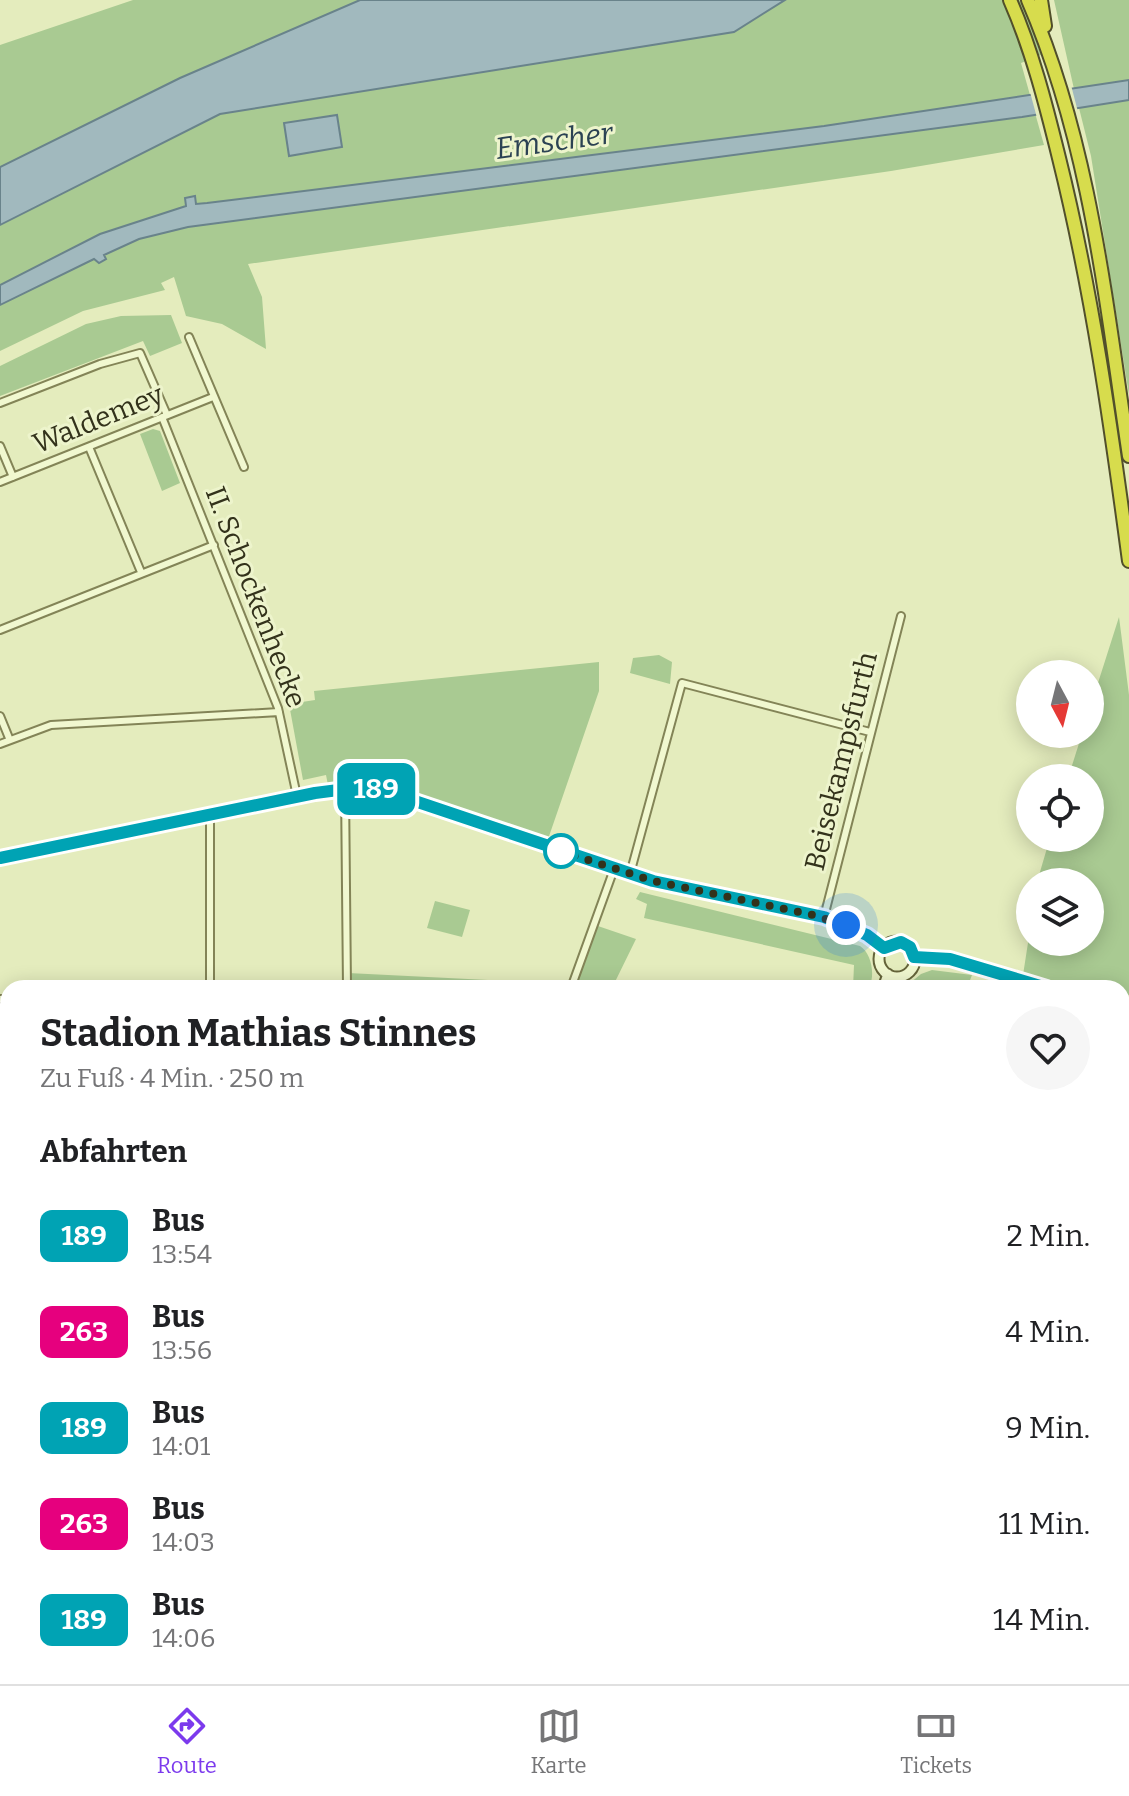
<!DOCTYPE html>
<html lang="de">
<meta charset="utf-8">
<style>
body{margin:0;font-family:Bitter,serif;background:#f6f6f6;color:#202124;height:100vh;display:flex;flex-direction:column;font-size:30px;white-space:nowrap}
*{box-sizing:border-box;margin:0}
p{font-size:26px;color:#757577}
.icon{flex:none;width:44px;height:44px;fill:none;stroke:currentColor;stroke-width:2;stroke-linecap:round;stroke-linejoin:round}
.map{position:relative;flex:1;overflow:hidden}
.side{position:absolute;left:0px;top:980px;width:1130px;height:704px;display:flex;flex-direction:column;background:#fff;border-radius:24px 24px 0 0;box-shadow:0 4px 20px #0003}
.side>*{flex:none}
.badge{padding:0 16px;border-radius:12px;font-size:28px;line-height:52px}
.needle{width:52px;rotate:173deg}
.controls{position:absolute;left:1016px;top:660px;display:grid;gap:16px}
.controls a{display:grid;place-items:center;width:88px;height:88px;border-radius:50%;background:#fff;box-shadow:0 4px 20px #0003;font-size:40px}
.you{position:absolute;width:40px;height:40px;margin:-20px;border:6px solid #fff;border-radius:50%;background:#1a73e8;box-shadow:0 0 0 12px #1a73e833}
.map>.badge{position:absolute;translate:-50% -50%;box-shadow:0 0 0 4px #fff}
h2{padding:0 40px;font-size:30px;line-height:72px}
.round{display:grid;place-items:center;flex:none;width:84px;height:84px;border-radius:42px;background:#f6f6f6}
.headline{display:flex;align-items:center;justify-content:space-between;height:136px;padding:0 40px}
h1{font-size:38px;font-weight:700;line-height:60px}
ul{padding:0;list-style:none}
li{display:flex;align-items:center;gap:24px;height:96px;padding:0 40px}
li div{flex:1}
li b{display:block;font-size:30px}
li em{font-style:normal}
li .badge{min-width:88px;font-weight:700;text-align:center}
.tabs{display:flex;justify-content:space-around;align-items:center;height:112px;border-top:2px solid #e0e0e0;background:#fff;font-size:22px;color:#757577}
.tabs a{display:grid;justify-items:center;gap:4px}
.tabs .current{color:#7c3aed}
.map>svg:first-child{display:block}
.farmland{fill:#d1e2ab}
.green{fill:#a9ca92}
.water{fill:#a1b9be;stroke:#69838b;stroke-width:2}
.pier{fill:#e4ecbd}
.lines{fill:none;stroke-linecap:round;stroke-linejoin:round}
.stream{stroke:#69838b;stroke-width:2}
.street-casing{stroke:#838457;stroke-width:10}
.secondary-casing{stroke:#65643a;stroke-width:13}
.highway-casing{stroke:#514f2b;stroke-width:16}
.street{stroke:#f1f8d0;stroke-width:6}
.secondary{stroke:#f1f8d0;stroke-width:9}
.highway{stroke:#d7dc4d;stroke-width:12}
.rail{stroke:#33321b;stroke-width:2;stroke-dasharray:14 14;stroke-linecap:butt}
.line-casing{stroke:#fff;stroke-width:18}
.line{stroke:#00a3b4;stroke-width:12}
.walk{stroke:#33321b;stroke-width:8;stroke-dasharray:0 14.4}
.stop-dot{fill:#fff;stroke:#00a3b4;stroke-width:4}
.labels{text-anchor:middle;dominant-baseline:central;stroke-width:6;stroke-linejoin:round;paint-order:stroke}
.street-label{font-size:28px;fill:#33321b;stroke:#edf4cc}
.water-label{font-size:30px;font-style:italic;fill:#2b4253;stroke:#edf4cc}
</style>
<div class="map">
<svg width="1129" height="1684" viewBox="0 0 1129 1684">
<rect width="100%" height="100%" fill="#e4ecbd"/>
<path class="farmland" d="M 1129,1124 L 1129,1245 L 1122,1247 L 1122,1125 Z
M 1129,1451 L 1129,1502 L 1122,1490 L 1122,1458 Z
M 1129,1509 L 1129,1618 L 1122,1598 L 1122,1514 Z"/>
<path class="green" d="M 133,0 L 360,0 L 180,78 L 0,167 L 0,45 Z
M 785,0 L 1034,0 L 1048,52 L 1021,63 L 1044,145 L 891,171 L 248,264 L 262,297 L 266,349 L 222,324 L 186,316 L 174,277 L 161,283 L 165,290 L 83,311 L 0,351 L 0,225 L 220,114 L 734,32 Z
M 1054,0 L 1129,0 L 1129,80 L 1074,89 Z
M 1129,100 L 1129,395 L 1091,156 L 1079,108 Z
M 171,315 L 182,343 L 150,356 L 143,341 L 0,396 L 0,366 L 86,324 L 121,316 Z
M 153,429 L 160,431 L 180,483 L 162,491 L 140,434 Z
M 1119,617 L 1129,695 L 1129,995 L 1122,994 L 1122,988 L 1091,988 L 1023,975 L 1030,930 L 1030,942 L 1090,942 L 1090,882 L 1037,882 L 1050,838 L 1090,838 L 1090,778 L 1068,778 L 1082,734 L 1090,734 L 1090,708 Z
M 659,655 L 672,662 L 670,684 L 630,673 L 633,658 Z
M 599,662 L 599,691 L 546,845 L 385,791 L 329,790 L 326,775 L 303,780 L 289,704 L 315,700 L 314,691 Z
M 640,892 L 860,946 C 871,953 875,973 870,985 L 880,988 L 853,988 L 854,965 L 644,918 L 647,904 L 636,899 Z
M 435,901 L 470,910 L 462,937 L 427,928 Z
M 595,925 L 636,939 L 612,988 L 572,988 Z
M 932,970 L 972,975 L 967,988 L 904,988 L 921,974 Z
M 348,973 L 488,980 L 488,988 L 348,988 Z
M 1122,1028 L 1129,1032 L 1129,1124 L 1122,1125 Z
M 1129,1245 L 1129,1338 L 1122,1340 L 1122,1247 Z
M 1129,1351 L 1129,1451 L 1122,1458 L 1122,1354 Z
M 1129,1645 L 1129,1684 L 995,1684 L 1016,1676 L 1122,1676 L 1122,1647 Z
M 154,1676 L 621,1676 L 622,1683 L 128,1684 Z
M 710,1676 L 883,1676 L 884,1684 L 847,1684 L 845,1680 L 749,1684 Z
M 912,1676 L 982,1676 L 983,1684 L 913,1684 Z"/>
<path class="water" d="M 360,0 L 785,0 L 734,32 L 220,114 L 0,225 L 0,167 L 180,78 Z
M 1129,80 L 1129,100 L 1022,117 L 188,227 L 139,239 L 104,255 L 106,259 L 99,263 L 94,259 L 0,305 L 0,285 L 100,234 L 186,206 L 185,198 L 195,196 L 196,204 L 207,203 L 824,126 Z
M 337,115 L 342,147 L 289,156 L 284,123 Z"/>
<path class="pier" d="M 1071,85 L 1078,112 L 1037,118 L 1030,92 Z"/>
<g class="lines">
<path class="stream" d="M 1122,1278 L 1129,1275
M 905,1676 L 906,1684"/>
<defs>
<path id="street" d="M 189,337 L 244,467
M 0,403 L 100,364 L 140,353 L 167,415
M 162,417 L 278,708 L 297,796
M 0,446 L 13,477
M 89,447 L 141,572
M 0,482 L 213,397
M 0,630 L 214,545
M 0,716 L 9,738
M 0,744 L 51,725 L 279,712
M 345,788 L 347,988
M 630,874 L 682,683 L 870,732
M 824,917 L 901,616
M 210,988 L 210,814
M 571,988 L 614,869
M 0,999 L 8,999
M 0,1099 L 8,1099
M 0,1200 L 8,1200
M 0,1204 L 8,1216
M 0,1355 L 8,1364
M 0,1451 L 8,1444
M 0,1495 L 8,1504
M 1122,1634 L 1129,1633
M 0,1642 L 8,1657"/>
<path id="secondary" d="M 0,858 L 315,793 L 354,788 L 385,791 L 653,881 L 824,917 L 867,935 L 884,948
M879 959a18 18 0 1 1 36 0a18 18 0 1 1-36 0Z
M 914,957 L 950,959 L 1048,988
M 883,988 L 888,974
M 1122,1013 L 1129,1016
M 0,1663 L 8,1659
M 634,1676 L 635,1684"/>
<path id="highway" d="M 1010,0 C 1032,50 1046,105 1059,158 C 1092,291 1111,426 1129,561
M 1028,0 C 1090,143 1106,303 1129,456
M 1041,0 L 1045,26"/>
</defs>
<use href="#street" class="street-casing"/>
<use href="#secondary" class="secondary-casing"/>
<use href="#highway" class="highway-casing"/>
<use href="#street" class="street"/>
<use href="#secondary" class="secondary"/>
<use href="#highway" class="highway"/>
<path class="rail" d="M 1122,1350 L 1129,1348
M 53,1684 L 79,1676"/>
</g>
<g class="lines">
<defs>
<path id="line" d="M 0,858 L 315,793 L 354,788 L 385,791 L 653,881 L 824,917 L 867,935 L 884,948 L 901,942 L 910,947 L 914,957 L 950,959 L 1047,988"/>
</defs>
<use href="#line" class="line-casing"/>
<use href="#line" class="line"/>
<path class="walk" d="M 561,851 L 653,881 L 809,914 L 846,925"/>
</g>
<circle class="stop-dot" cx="561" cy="851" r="16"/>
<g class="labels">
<g class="street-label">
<text transform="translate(98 419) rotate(-22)">Waldemey</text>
<text transform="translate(256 597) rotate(69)">II. Schockenhecke</text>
<text transform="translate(841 761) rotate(-76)">Beisekampsfurth</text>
</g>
<g class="water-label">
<text transform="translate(554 141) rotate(-8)">Emscher</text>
</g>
</g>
</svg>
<div class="controls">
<a><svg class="needle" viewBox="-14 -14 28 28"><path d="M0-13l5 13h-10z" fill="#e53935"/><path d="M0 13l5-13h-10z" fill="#757577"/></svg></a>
<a><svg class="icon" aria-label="locate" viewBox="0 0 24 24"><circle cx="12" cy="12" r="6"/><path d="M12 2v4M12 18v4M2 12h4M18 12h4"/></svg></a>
<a><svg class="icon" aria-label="layers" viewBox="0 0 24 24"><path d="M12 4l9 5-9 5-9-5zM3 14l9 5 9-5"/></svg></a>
</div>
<div class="you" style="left:846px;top:925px"></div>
<b class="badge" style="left:376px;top:789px;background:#00a3b4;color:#fff">189</b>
<section class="side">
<div class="headline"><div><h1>Stadion Mathias Stinnes</h1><p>Zu Fuß · 4 Min. · 250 m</p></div><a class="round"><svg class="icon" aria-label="heart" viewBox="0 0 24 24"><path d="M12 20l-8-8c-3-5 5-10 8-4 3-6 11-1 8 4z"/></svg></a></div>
<h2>Abfahrten</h2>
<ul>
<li><span class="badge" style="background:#00a3b4;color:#fff">189</span><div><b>Bus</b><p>13:54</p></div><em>2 Min.</em></li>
<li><span class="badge" style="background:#e6007e;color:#fff">263</span><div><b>Bus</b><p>13:56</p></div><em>4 Min.</em></li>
<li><span class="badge" style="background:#00a3b4;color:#fff">189</span><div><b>Bus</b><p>14:01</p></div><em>9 Min.</em></li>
<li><span class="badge" style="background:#e6007e;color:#fff">263</span><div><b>Bus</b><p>14:03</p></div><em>11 Min.</em></li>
<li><span class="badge" style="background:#00a3b4;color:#fff">189</span><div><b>Bus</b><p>14:06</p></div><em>14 Min.</em></li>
</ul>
</section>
</div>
<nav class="tabs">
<a class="current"><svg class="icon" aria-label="directions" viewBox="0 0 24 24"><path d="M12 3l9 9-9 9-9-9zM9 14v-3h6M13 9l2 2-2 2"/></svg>Route</a>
<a><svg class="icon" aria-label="map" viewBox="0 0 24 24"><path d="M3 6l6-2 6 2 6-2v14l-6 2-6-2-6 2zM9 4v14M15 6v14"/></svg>Karte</a>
<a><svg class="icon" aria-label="tickets" viewBox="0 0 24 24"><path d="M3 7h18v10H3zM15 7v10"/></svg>Tickets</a>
</nav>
